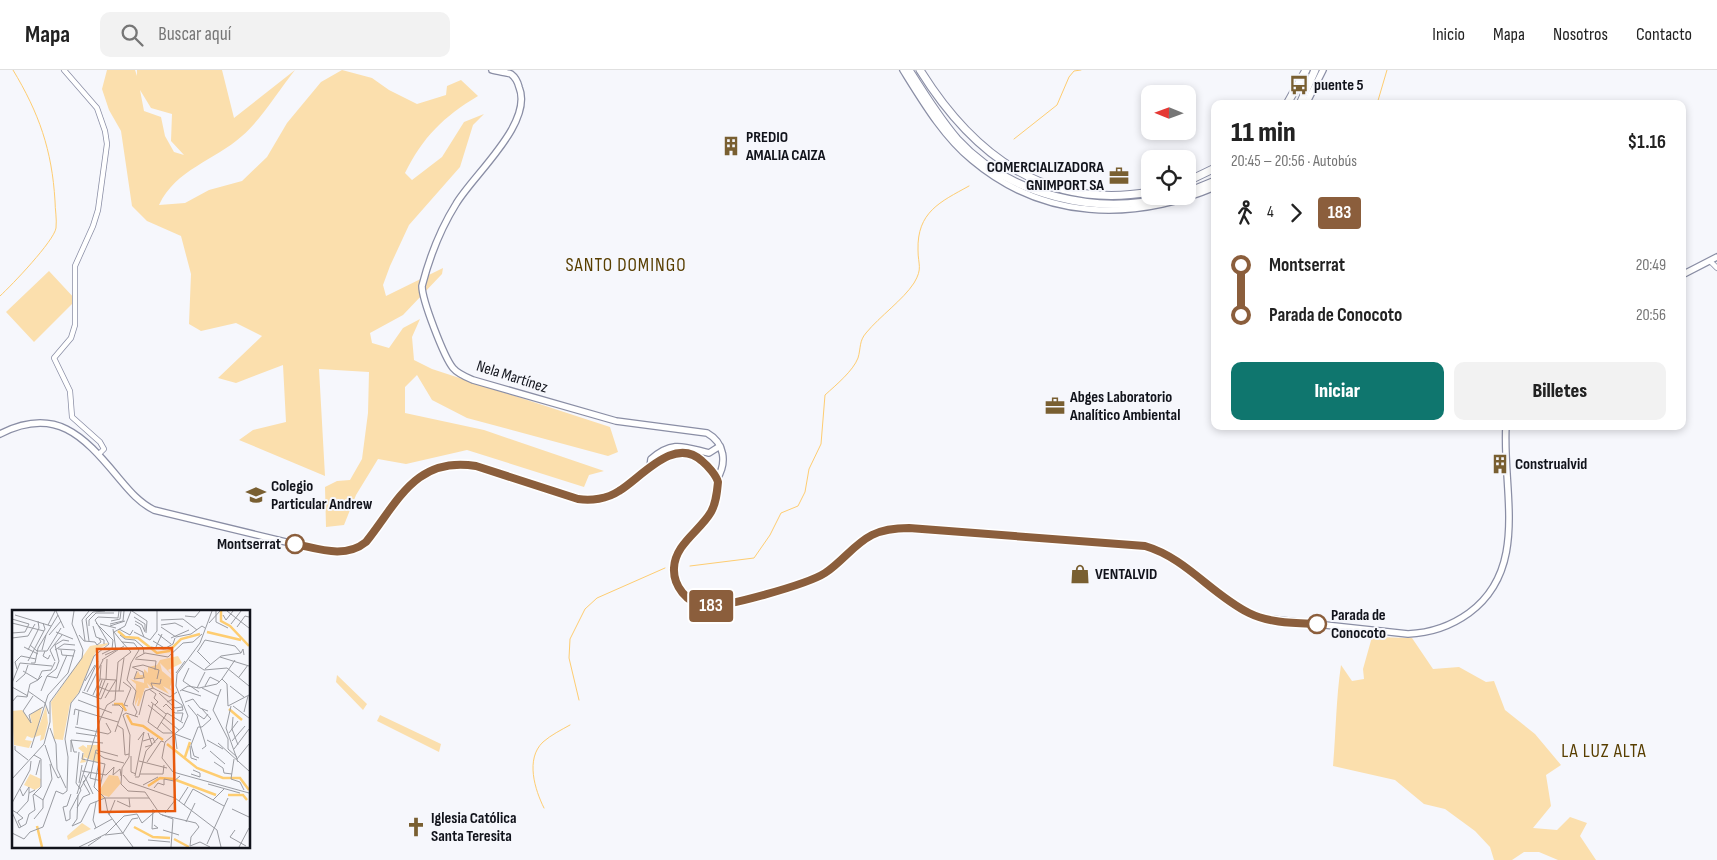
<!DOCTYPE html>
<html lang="es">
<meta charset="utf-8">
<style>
body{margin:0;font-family:"Sofia Sans Condensed",sans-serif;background:#f2f2f2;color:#222;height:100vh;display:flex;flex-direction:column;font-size:19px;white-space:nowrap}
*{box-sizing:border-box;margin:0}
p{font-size:16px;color:#767676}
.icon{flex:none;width:28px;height:28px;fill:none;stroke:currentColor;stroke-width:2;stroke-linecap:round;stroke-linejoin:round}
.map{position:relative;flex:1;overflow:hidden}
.sheet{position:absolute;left:1211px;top:30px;width:475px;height:330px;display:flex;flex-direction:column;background:#fff;border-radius:10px;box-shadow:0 2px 8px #0003}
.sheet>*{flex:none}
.badge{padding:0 10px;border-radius:4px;font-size:18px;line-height:32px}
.needle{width:32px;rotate:271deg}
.tools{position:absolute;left:1141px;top:15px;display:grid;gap:10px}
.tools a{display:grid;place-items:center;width:55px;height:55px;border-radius:10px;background:#fff;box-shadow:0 2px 8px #0003;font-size:25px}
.map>.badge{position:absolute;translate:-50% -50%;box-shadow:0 0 0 2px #fff}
.legs{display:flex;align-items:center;gap:8px;height:55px;padding:0 20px;font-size:16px}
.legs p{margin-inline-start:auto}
.overview{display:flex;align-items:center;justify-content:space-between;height:85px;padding:0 20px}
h1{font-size:28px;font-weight:800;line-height:38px}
.action{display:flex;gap:10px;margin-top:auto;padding:10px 20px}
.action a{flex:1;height:58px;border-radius:10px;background:#0f766e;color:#fff;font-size:20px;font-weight:800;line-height:58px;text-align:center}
.action a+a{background:#f2f2f2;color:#222}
ul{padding:0 20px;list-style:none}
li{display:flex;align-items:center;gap:18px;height:50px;font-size:19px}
li i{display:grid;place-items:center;width:8px;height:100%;margin:0 6px;background:currentColor}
li i::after{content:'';width:12px;height:12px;margin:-6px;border:4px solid;border-radius:50%;background:#fff}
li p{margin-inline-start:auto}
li:first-child i{background:linear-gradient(#0000 50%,currentColor 0)}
li:last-child i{background:linear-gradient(currentColor 50%,#0000 0)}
header{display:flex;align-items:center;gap:30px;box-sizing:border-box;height:70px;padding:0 25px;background:#fff;border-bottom:1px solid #e0e0e0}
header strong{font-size:24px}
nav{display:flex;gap:28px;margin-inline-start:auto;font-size:18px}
.search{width:350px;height:45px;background:#f2f2f2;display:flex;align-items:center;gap:12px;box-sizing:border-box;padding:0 18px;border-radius:10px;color:#767676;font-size:19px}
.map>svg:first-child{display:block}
.green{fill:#fbdfad;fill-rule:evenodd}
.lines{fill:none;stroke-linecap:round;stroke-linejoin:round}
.stream{stroke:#fecd71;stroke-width:1}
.minor-casing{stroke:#8a8ea5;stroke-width:6}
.major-casing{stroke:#8a8ea5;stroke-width:8}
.highway-casing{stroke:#8a8ea5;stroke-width:9}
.minor{stroke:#fff;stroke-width:4.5}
.major{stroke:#fff;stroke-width:5.5}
.highway{stroke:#fff;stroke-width:7}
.line-1-casing{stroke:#fff;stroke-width:11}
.line-1{stroke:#8b5e3c;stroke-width:8}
.stop-1-dot{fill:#fff;stroke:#8b5e3c;stroke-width:2.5}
.labels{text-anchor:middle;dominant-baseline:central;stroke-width:4;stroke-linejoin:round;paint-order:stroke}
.poi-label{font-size:16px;font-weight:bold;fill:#11131b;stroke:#f6f7fc;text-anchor:start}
.street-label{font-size:16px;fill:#11131b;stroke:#f6f7fc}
.stop-label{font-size:16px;font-weight:bold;fill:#11131b;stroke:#f6f7fc;text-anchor:end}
.quarter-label{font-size:19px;letter-spacing:1px;fill:#583e00;stroke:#f6f7fc}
.inset-river{fill:none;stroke:#fecd71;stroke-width:2.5}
.inset-road{fill:none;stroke:#9a9ca2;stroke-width:1}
.view{fill:#e8590c;fill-opacity:0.15;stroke:#e8590c;stroke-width:2.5}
.inset-edge{fill:none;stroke:#11131b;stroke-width:2.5}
</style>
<header>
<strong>Mapa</strong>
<div class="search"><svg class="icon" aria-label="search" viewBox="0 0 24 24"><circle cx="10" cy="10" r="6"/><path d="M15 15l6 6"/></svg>Buscar aquí</div>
<nav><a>Inicio</a><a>Mapa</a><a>Nosotros</a><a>Contacto</a></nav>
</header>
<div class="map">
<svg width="1717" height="790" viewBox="0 0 1717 790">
<rect width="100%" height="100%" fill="#f6f7fc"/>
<path class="green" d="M 107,0 L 135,0 L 137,6 L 137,0 L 222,0 L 234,48 L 295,0 C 279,20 260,51 242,66 C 214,91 176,99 159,135 L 185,133 L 209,120 L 242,111 L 267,87 L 287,53 L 321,12 L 342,0 L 372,8 L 389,20 L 417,34 L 446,25 L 447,16 L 461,10 L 478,26 C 443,47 423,67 405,103 L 412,110 L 442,87 L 464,52 L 484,44 L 473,55 L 460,97 L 409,155 L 390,196 L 383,215 L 386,226 L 443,198 L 442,204 L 403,245 L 370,263 L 372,273 L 389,278 L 403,258 L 420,249 L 412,267 L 414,290 L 432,299 L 610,357 L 618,382 L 608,386 L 467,348 L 432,330 L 417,305 L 405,317 L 405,343 L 484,360 L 604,401 L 589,405 L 584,417 L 467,380 L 406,394 L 378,389 L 356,425 L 344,455 L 326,457 L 325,417 L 337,411 L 350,410 L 362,389 L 368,343 L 369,302 L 319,299 L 325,406 L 239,370 L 253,360 L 286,352 L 283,295 L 236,313 L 218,308 L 262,266 L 236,253 L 201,261 L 189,254 L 191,204 L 181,166 L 147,151 L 132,136 L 121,61 L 109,40 L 102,19 ZM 140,20 L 151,38 L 172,44 L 171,71 L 184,85 L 174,82 L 165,66 L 161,47 L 144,41 Z
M 49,201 L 76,230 L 34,272 L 6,242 Z
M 1372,567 L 1412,568 L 1433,599 L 1459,597 L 1486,612 L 1494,611 L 1505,640 L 1535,664 L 1561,695 L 1546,705 L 1551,736 L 1533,758 L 1557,760 L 1570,747 L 1587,753 L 1580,766 L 1596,790 L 1558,790 L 1539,782 L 1524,782 L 1512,790 L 1494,790 L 1490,777 L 1475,761 L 1445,739 L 1424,734 L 1395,710 L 1333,696 C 1336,662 1336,629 1341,595 L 1352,611 L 1364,609 L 1363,599 Z
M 337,605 L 367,634 L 363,640 L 336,612 Z
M 380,645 L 441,674 L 439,682 L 377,651 Z"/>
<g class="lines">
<path class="stream" d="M 1377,34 L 1387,0
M 1014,69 L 1057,35 L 1069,7 L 1074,1 L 1081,0
M 0,226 C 12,215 54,171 56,158 C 57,149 55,139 55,131 C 52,80 39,43 13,0
M 690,496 L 754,488 L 770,465 L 781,443 L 798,436 L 805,422 L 809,399 L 821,374 L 825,325 C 836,315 853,301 858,288 C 861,278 859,271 866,263 C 880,246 903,230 914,213 C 923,198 918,195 918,180 C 917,142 940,132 969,116
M 579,630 L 569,588 L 570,569 L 585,539 L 597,528 L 665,498
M 544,738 C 535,720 525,689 543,672 C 551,665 561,660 570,655"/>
<defs>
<path id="minor" d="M 64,0 L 97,38 L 105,61 L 107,74 L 98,140 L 93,156 L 75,196 L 75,255 L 71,268 L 54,288 L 70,321 L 72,347 L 100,372 L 104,379 L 99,384
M 1710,191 L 1717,198"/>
<path id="major" d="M 492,0 C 498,2 506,2 511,4 C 515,7 518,13 519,17 C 534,53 473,105 456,134 C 441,158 429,189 422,216 C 422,230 444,287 453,298 C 458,304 466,307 473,310 L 616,351 L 707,363 C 725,373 727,393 717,409
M 903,0 C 923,32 943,66 972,90 C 1043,150 1132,152 1215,117
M 1306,34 L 1323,0
M 1682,205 L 1717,187
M 0,364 C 55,336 83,365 117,406 C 128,419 138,432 154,440 L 319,480 C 334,482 349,484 363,475 C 371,467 378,456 384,447 C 408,412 430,389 476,396 L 578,429 C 591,431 607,429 619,421 C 642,407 677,363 705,393 C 710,399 716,406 718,413 C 717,423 716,433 711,442 C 700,461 675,474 674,498 C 673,517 687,533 705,536 C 724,538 808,514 825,503 C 843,492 854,474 872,465 C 884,459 896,458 909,459 L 1145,476 C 1190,489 1218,531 1260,548 L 1408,564 C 1431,563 1451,556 1469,543 C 1530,498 1502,420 1506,356
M 650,397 L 651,389 C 673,370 684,377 709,383 L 720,376"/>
<path id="highway" d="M 909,0 C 924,24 939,48 957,69 C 1009,126 1099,147 1171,126
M 920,0 C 973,85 1045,140 1150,122
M 1287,34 L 1306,0
M 1300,34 L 1315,0
M 1188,111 L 1215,98
M 1188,122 L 1215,111"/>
</defs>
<use href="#minor" class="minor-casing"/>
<use href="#major" class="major-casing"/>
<use href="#highway" class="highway-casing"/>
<use href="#minor" class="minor"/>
<use href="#major" class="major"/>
<use href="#highway" class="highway"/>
</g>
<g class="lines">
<defs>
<path id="line-1" d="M 295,474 C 319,479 345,489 366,472 C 398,432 415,386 476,396 L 578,429 C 591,431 607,429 619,421 C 641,408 674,365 702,391 C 708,396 716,405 718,412 C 717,423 716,433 711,442 C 700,461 675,474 674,498 C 673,516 687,533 705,536 C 724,538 808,514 825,503 C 842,492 854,474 872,465 C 884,459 897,458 909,458 L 1145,476 C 1186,488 1211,524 1249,543 C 1269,553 1294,553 1317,554"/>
</defs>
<use href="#line-1" class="line-1-casing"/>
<use href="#line-1" class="line-1"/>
</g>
<defs>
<symbol id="bus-bare" viewBox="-9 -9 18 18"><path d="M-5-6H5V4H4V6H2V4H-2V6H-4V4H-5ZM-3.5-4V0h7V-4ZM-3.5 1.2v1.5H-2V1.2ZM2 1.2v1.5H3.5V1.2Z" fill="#795f31" stroke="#f6f7fc" stroke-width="2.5" paint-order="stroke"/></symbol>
<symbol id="building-bare" viewBox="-9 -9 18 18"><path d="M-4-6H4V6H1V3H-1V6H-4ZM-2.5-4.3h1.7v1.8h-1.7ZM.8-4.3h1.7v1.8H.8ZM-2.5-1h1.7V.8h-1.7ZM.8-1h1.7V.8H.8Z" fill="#795f31" stroke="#f6f7fc" stroke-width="2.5" paint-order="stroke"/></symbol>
<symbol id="office-bare" viewBox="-9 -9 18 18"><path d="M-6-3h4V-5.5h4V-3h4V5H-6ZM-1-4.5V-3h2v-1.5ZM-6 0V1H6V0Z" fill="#795f31" stroke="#f6f7fc" stroke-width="2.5" paint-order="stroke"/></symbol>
<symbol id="school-bare" viewBox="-9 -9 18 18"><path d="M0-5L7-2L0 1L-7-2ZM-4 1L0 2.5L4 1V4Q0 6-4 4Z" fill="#795f31" stroke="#f6f7fc" stroke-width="2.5" paint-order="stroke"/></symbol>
<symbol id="shop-bare" viewBox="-9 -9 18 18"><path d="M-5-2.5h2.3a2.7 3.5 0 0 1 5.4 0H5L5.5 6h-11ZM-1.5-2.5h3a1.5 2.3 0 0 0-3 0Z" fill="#795f31" stroke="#f6f7fc" stroke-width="2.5" paint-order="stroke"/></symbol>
<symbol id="church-bare" viewBox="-9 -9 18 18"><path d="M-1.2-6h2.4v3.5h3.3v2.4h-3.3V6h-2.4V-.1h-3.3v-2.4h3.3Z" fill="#795f31" stroke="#f6f7fc" stroke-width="2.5" paint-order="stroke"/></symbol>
</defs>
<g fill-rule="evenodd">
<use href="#bus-bare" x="1285" y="1" width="28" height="28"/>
<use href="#building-bare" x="717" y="62" width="28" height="28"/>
<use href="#office-bare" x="1105" y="92" width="28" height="28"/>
<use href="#office-bare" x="1041" y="322" width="28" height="28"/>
<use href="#building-bare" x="1486" y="380" width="28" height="28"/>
<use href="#school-bare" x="242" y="411" width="28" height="28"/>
<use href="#shop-bare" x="1066" y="490" width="28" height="28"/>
<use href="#church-bare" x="402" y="743" width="28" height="28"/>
</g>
<g class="stop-1-dot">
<circle cx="295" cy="474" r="9"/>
<circle cx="1317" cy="554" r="9"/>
</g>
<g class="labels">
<g class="poi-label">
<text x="1314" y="15">puente 5</text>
<text x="746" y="67">PREDIO<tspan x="746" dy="18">AMALIA CAIZA</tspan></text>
<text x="1104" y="97" text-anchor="end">COMERCIALIZADORA<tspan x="1104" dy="18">GNIMPORT SA</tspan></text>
<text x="1070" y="327">Abges Laboratorio<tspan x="1070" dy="18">Analítico Ambiental</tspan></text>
<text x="1515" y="394">Construalvid</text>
<text x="271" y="416">Colegio<tspan x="271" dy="18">Particular Andrew</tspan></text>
<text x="1095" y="504">VENTALVID</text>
<text x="431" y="748">Iglesia Católica<tspan x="431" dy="18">Santa Teresita</tspan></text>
</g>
<g class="street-label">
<text transform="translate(512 307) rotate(18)">Nela Martínez</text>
</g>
<g class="stop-label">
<text x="281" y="474">Montserrat</text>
<text x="1331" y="545" text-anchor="start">Parada de<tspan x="1331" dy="18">Conocoto</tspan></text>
</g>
<g class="quarter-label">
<text x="626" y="195">SANTO DOMINGO</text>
<text x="1604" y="681">LA LUZ ALTA</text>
</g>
</g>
<g transform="translate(12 540)">
<rect width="238" height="238" fill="#f6f7fc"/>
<path d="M 96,33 L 95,35 L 85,39 L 67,82 L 58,94 L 51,130 L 42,129 L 39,92 L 78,36 ZM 166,46 L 170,53 L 156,60 L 161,66 L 148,53 L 150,61 L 161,70 L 158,77 L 160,81 L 151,76 L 157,84 L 140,75 L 142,80 L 135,73 L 137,78 L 133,78 L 127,96 L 125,96 L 127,87 L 123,96 L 124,74 L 118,69 L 132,73 L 132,69 L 122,69 L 126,61 L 128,65 L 132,65 L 132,59 L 136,63 L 136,57 L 145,55 L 148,50 ZM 34,96 L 36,113 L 32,129 L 28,131 L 29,125 L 20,128 L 15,126 L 13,130 L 20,131 L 17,138 L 2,135 L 0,101 L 10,100 L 20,113 L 18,105 L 30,97 L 26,119 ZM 71,135 L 75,138 L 75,135 L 86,135 L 86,153 L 72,147 L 74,152 L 68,153 L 72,143 L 66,138 ZM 18,164 L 29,169 L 28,177 L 23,180 L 12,175 ZM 97,165 L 106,166 L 109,173 L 97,187 L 91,185 L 92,188 L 86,190 L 87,181 ZM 70,213 L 79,219 L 56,230 L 55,226 Z" fill="#fbdfad"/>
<path class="inset-river" d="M 209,1 L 209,11 L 218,16 L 237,36M 106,21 L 113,27 L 126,28 L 145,43 L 157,41 L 169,29 L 188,24M 195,22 L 229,30M 102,94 L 110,94 L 114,101M 217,99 L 230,110M 115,105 L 120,114 L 131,116 L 151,130M 155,134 L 185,158 L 211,168 L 228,168 L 237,180M 173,147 L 178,132M 164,170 L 204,185M 136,176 L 148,168 L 163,169M 216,185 L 231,185 L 235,190M 25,216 L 30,237M 122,217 L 141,227 L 158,228M 162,229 L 177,237"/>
<path class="inset-road" d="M 44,1 L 52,18M 119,1 L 113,16 L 102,22 L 110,32 L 122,33 L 127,40 L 119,53 L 115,70 L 124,81 L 121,94 L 125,102 L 123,106M 120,1 L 135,11 L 134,23M 200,1 L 188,33 L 165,64 L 164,76 L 176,106 L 171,117 L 153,132 L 150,148 L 161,162 L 237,183M 204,1 L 204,12 L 216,18M 215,1 L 237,18M 3,5 L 39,16M 211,5 L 214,10 L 221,1M 173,6 L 183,7 L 188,1M 122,7 L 133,14 L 133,21M 0,9 L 17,14 L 13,22 L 0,23M 149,10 L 171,9 L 185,20M 99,11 L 108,9 L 109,1M 123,11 L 130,15 L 133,22M 0,13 L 32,21M 84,13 L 101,30 L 100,39 L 90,44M 197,13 L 208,1M 88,14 L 104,18M 98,14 L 111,11 L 112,1M 123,14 L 128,17 L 132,27M 219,14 L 229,1M 36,15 L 43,1M 149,15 L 163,13 L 171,17M 77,16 L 77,10 L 84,3 L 102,3M 81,16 L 84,27 L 92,30 L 92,34M 98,16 L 113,11M 149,17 L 164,27 L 179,24 L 190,16 L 193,18M 225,17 L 233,6 L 237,7M 107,19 L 118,25 L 121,20M 145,21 L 145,1M 44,22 L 61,29M 122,22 L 138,30 L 145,21M 146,24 L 159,34M 37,25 L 49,11M 67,25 L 72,31 L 83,32 L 85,35 L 89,32 L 87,28M 108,25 L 113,29 L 123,30 L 131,37 L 132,44M 0,28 L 16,26 L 23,14M 159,28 L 177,20M 73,31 L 70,10 L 77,1M 77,31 L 74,9 L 81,2 L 93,1M 141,31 L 154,39M 18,35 L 25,41 L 35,41 L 49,18M 12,37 L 26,44M 139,37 L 152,39 L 161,34 L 163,28M 143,39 L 150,24M 16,40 L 27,18 L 26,11M 30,40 L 34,25M 43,40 L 52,34 L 63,35M 49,40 L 50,45 L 62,46M 33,41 L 31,46 L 36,49 L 38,45M 185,41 L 198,54M 186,41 L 193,30 L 223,36 L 229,43M 93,45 L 104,40 L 101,19M 9,46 L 24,49M 208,47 L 237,56M 124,48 L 133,43 L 156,47 L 171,33 L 181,32 L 190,24M 123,49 L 144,51 L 143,60M 90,50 L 112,36M 177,50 L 192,60 L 215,58 L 237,76M 16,51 L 33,19 L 31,13M 43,51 L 38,40 L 50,25M 19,53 L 23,53 L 26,38 L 46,5M 120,57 L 131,62 L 132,68M 121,57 L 131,55 L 147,60 L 145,69M 177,58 L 171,71 L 187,82M 5,59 L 3,52 L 9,46M 193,59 L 209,46 L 229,43 L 231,39 L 232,45M 11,61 L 26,70 L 30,66M 125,61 L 122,69 L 131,68M 164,63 L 173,51M 35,66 L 45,68 L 55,45M 227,67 L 236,55M 88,69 L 104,70M 210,69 L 223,50M 94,70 L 95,49M 73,71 L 83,55M 4,72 L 13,64 L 16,55M 111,72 L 119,78 L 112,95 L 116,96M 0,73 L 8,53 L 40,56M 85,76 L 97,81 L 112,81M 193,76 L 198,67 L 208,72M 218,76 L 232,87M 0,77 L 16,86M 141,78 L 139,73 L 148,74 L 149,69M 185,78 L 193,62M 190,78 L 206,86M 137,79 L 144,84 L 142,88 L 146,92 L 143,95M 209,79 L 201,100 L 216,129 L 216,139 L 225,147M 170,80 L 189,86M 16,81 L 33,93 L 37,104M 29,81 L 35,66 L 44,59 L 47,51 L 43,35 L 51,30 L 57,31M 72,81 L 86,51M 107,81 L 112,48M 168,81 L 176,76 L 187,78 L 205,74 L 210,69 L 215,74 L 216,96 L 237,85M 70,82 L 89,89 L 96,73M 75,82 L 91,50M 147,83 L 163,98 L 170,97M 81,85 L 88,69 L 89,55M 84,87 L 90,70M 86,88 L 93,70M 93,88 L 104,70M 66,90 L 100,103M 0,92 L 5,86 L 15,87 L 18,74 L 26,70 L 30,61 L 39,60 L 43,52M 139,92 L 154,104M 155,92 L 161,89 L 170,95 L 171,100 L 165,101M 173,92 L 181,89 L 188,98 L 196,101M 141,94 L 136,112 L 151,123 L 161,123M 100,95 L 107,95 L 111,99 L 103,122M 136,95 L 167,120M 176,95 L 185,106 L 194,136 L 190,139M 219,96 L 214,118 L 226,152M 221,96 L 237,108M 151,97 L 154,94 L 163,103 L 171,103 L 169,111M 232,102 L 236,86M 185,104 L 192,109 L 196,104M 62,105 L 63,99 L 106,112M 127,105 L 133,81 L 141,78 L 158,87 L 165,82M 126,107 L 114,103 L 111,105 L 118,125 L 117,147 L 110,158 L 109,174 L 116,181 L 133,182 L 148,204 L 161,209 L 159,237M 221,107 L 220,119 L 226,135M 149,112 L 161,123M 19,113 L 11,101 L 21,86M 19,113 L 17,105 L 31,97M 65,115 L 67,100M 105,115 L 111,119 L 113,145 L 117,144M 63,117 L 96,124 L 99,122 L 94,113M 190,117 L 199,109 L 190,99M 38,118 L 44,134 L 45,159 L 54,178M 145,119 L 155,103 L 171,113M 64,123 L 85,126M 217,123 L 226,111M 163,124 L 179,130M 163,124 L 165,139M 59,130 L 62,142 L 65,142M 195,130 L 211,139M 131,131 L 141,128 L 143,133M 220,131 L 233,116M 206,133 L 237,161M 33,135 L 40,156 L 46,168 L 49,166M 3,136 L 3,140 L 16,150M 178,136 L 179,148 L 185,150M 133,137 L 140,135 L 136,123M 19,138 L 36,85 L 56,63 L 63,40 L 46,39M 222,139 L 237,119M 198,141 L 213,154M 59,142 L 59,130 L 91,133M 83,142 L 92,148 L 112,153M 71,143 L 70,149 L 93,154 L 88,177M 119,146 L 119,162 L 124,164M 187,148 L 182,146 L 179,135 L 186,117 L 190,117M 222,149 L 219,169 L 228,172 L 232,180M 225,149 L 237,134M 127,151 L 155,158M 87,152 L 82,177 L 93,188M 131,152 L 134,141 L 146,128M 135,152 L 149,131 L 152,132M 202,152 L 211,158 L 212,163 L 220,164M 70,161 L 94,165 L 102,157 L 101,165 L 108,159 L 109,166M 128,164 L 151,164 L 152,155M 179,164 L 188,167 L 188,163 L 181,160M 24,165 L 28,150M 72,165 L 81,184M 111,165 L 117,172 L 163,188 L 205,220 L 209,237M 123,166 L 132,122 L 126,130M 123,167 L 127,167 L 131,152M 0,169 L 32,134 L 38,112 L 38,92 L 70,48 L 71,40 L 60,14 L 62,1M 89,171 L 78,168 L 84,140 L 106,146M 67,173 L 70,155M 196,174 L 228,183M 131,175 L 146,167M 142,178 L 146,173 L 152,175 L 152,169 L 162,171 L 168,166M 8,179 L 11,186 L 17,177 L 17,183 L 23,180M 68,179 L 78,162M 59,184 L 55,196 L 51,197 L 54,211 L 58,209 L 58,201 L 69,180 L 64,173 L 67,142M 65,184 L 88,110 L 95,95 L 103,90 L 106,52 L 119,42 L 110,32M 66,185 L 65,209 L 60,216 L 69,212 L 78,194 L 93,188M 93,188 L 96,203 L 121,237M 93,188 L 137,188M 31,190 L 40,169 L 38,154M 201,190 L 212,179M 105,191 L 118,197 L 117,188M 167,191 L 176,177M 84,192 L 81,210 L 84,218M 0,193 L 18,160 L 19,151M 172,195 L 181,179 L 212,196M 65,198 L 71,187 L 78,184 L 71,172 L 73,170M 141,199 L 140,219 L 146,218 L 142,215M 220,199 L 237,207M 0,200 L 5,203 L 16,191 L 17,183M 0,202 L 7,218M 5,203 L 11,208 L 6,211 L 9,217M 153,203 L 164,189M 97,205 L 103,190M 150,205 L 184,213 L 187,217 L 179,227 L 178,236 L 188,232 L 198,237M 22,209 L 31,198 L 31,190 L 22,184M 174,212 L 183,193M 7,218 L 14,214 L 17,204 L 23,200 L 21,185 L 29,177 L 29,149 L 22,145M 82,219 L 100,209M 151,220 L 167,225M 223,220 L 218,227 L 234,236M 0,223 L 12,229 L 18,222 L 31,217 L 44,181 L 51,184 L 55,181 L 56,147 L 53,129 L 59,93 L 67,83 L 82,46 L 97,34 L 83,10 L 86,7 L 106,8 L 107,1M 93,225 L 111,223 L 120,209 L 126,208M 136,230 L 158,232M 195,234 L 216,188M 76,236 L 89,227M 67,237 L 94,224 L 112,206 L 125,204 L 130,213 L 145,200M 227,237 L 237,218"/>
<path class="view" d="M 160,38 L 163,201 L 88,202 L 85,39 Z"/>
<rect width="238" height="238" class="inset-edge"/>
</g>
</svg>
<div class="tools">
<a><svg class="needle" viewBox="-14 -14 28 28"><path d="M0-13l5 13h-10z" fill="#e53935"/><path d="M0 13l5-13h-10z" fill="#767676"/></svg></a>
<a><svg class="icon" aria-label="locate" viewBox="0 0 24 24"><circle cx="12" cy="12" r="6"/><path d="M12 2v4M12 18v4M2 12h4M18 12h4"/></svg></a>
</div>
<b class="badge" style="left:711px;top:536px;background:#8b5e3c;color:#fff">183</b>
<section class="sheet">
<div class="overview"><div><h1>11 min</h1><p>20:45 – 20:56 · Autobús</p></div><b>$1.16</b></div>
<div class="legs"><svg class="icon" aria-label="walk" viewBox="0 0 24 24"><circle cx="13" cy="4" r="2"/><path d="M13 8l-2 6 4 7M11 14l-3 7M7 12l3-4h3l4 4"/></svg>4<svg class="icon" aria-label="forward" viewBox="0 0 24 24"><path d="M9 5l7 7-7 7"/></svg><b class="badge" style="background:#8b5e3c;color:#fff">183</b></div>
<ul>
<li><i style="color:#8b5e3c"></i><b>Montserrat</b><p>20:49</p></li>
<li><i style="color:#8b5e3c"></i><b>Parada de Conocoto</b><p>20:56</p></li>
</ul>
<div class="action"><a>Iniciar</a><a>Billetes</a></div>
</section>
</div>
